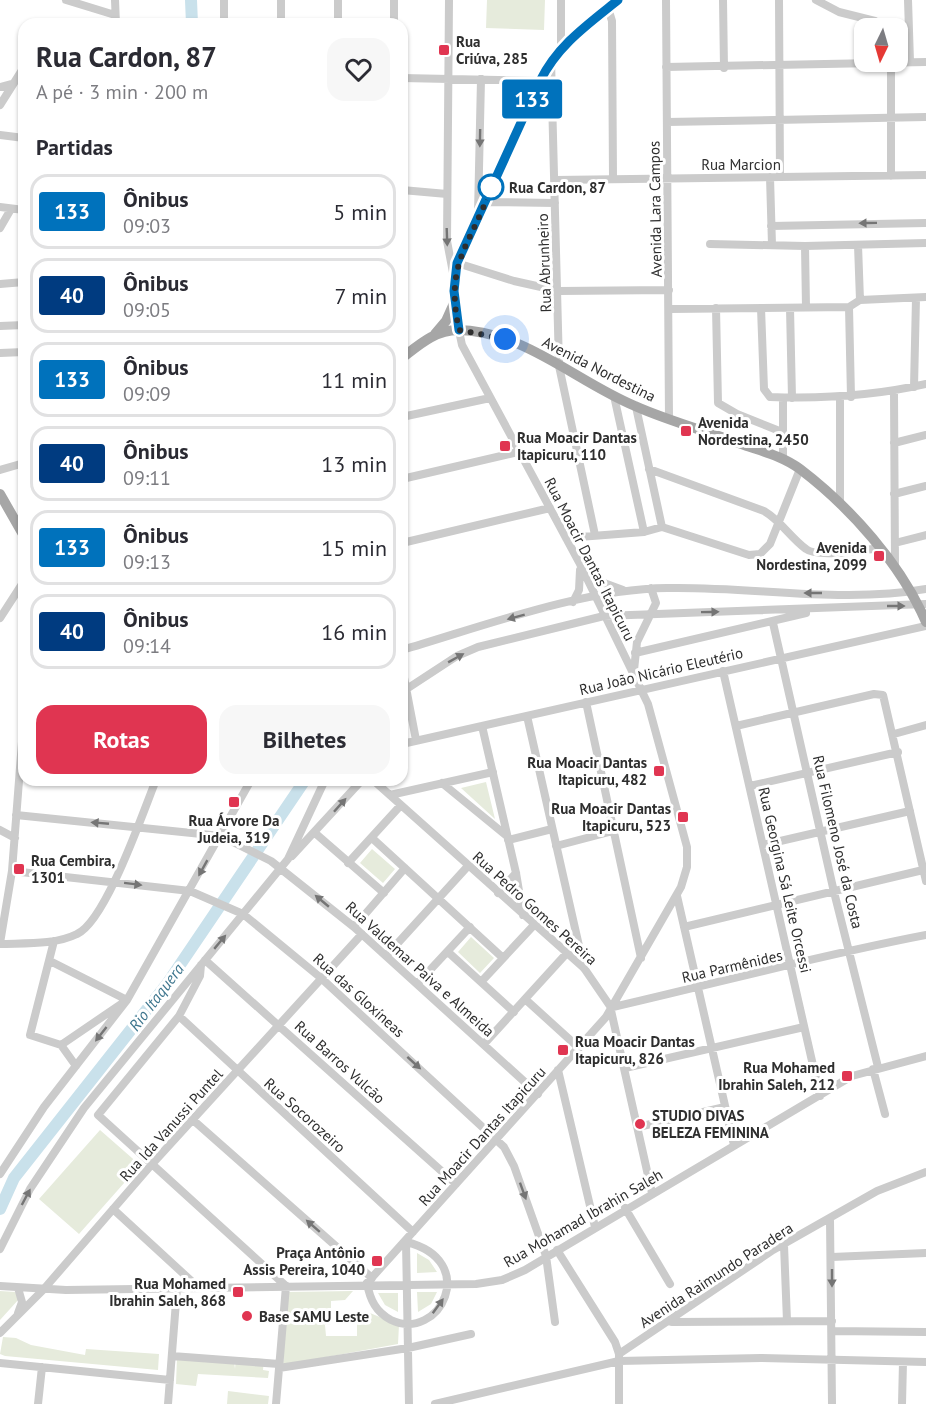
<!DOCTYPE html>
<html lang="pt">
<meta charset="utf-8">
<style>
body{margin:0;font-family:"PT Sans",sans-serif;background:#f7f7f7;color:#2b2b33;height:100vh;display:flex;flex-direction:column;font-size:22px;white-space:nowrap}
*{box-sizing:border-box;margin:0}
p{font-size:20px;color:#7c7c81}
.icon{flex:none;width:33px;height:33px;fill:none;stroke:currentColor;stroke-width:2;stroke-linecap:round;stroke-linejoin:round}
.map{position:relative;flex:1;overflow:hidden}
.sheet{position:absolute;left:18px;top:18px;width:390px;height:768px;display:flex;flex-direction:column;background:#fff;border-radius:18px;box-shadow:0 2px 4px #0004}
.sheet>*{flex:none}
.badge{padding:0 12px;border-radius:4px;font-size:21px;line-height:39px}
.needle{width:39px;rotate:185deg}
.buttons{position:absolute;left:854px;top:18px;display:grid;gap:12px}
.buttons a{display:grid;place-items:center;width:54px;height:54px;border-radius:12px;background:#fff;box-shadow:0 2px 4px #0004;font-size:30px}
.you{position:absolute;width:30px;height:30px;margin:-15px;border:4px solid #fff;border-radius:50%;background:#1a73e8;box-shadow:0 0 0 9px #1a73e833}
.map>.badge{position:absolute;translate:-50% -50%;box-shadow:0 0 0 3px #fff}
h2{padding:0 18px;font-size:22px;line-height:54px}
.round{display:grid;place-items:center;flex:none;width:63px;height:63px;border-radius:18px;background:#f7f7f7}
.headline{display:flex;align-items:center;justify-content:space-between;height:102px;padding:0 18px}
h1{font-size:28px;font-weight:600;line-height:45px}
.action{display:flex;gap:12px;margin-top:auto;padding:12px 18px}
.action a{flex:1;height:69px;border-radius:18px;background:#e03551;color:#fff;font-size:24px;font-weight:600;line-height:69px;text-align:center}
.action a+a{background:#f7f7f7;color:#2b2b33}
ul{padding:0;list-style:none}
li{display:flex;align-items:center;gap:18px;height:75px;margin:0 12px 9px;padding:0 6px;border:3px solid #e1e1e2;border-radius:18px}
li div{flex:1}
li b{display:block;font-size:22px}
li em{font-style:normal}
li .badge{min-width:66px;font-weight:700;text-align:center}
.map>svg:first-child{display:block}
.green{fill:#e6ebdc}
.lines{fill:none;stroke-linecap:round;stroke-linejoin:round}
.river{stroke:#c9e1eb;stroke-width:12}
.minor{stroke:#cbcbcb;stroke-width:8}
.major{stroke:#a6a6a6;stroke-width:10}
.oneway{fill:#757575}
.line-casing{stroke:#fff;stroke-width:14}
.line{stroke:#0072bc;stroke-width:9}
.walk{stroke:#2e2e2e;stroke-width:6;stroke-dasharray:0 10.8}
.poi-dot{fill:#e03551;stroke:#fff;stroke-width:2}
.stop-dot{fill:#fff;stroke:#0072bc;stroke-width:3}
.labels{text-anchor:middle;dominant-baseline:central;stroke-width:6;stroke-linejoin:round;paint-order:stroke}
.poi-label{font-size:15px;font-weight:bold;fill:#2e2e2e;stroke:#fff;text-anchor:start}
.street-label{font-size:15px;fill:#2e2e2e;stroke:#fff}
.stop-label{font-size:15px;font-weight:bold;fill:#2e2e2e;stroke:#fff;text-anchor:start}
.water-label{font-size:16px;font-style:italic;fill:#3e768e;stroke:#fff}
</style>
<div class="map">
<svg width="926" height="1404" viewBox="0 0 926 1404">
<rect width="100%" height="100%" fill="#fff"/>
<path class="green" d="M 487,0 L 545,0 L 544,30 L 486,28 Z
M 486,782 L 495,819 L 461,788 Z
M 372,849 L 395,869 L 383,883 L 360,863 Z
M 471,937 L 494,958 L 480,973 L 458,952 Z
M 100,1130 L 140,1165 L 79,1234 L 39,1199 Z
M 417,1253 L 429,1260 L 437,1272 L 417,1273 Z
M 0,1291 L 15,1292 L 19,1299 L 0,1320 Z
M 353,1291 L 345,1300 L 331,1301 L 331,1324 L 325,1325 L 326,1336 L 357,1336 L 357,1313 L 370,1313 L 399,1325 L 398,1344 L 283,1365 L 287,1292 Z
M 417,1292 L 437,1292 L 431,1304 L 418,1312 Z
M 378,1293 L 398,1293 L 398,1312 L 385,1305 Z
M 3,1337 L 16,1338 L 31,1345 L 85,1355 L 86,1349 L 159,1354 L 158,1370 L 5,1356 L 0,1354 Z
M 236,1357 L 264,1359 L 263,1370 L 269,1371 L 268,1378 L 198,1374 L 196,1386 L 176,1384 L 177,1358 L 234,1361 L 235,1369 Z
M 228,1391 L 269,1396 L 268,1404 L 227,1404 Z"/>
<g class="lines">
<path class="river" d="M 191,0 L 192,24
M 0,1209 L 14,1178 L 167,984 L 305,780"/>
<path class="minor" d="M 66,0 L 115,15
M 115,0 L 116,24
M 449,0 L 447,241 L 454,278
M 561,0 L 561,48
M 666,0 L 669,418
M 723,0 L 724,68
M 779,0 L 780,177
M 816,0 L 839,12 L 875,21 L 884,28
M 908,0 L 910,61
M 608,8 L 612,21 L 613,178
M 224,24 L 224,0
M 281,24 L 281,0
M 338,24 L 338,0
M 394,24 L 394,0
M 551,60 L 559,366 L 595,535
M 666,67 L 926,62
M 402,78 L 540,81
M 0,87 L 12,84
M 0,105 L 24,67
M 667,122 L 926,117
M 0,135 L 24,138
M 891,176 L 891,63
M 770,177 L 772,245
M 555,180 L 926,175
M 402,190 L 447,194
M 484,202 L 555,203
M 0,207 L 24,210
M 478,213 L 481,79
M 771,226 L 926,223
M 0,228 L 11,209
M 710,244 L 805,246 L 926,243
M 858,245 L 860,300
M 805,246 L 806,307
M 457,263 L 514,281 L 559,291 L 669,290
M 0,284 L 24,282
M 849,307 L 851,397
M 849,307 L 860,300 L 926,297
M 716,308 L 718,403 L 737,414 L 782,432
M 761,308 L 764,389 L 770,397 C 823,399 874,396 926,384
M 790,308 L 792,398
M 670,309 L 849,307
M 0,326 L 24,325
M 0,353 L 24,352
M 914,387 L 916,298
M 894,392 L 895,565
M 614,396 L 644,532
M 636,407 L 662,527
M 402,417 L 490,398
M 894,443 L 926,435
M 783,458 L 783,398
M 649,469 L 764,511 C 781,521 790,537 806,549 C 817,558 865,550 880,548
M 0,470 L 24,463
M 402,479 L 518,452
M 894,494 L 926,486
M 840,504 L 840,398
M 566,538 L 644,532 L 662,527 L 749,555 L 760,554 L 770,544 L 800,469
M 402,543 L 550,508
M 895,543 L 926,535
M 584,570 L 596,580 L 623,590
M 573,602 L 579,590 L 580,570
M 0,618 L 24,581
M 773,623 L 834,892 L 878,1067
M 402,650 C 484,626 582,589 667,588 C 752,586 841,604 926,589
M 635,653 L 806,613
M 402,667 L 416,740
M 634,670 L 637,642 L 656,603 L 651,588
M 723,671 L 820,1096
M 402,692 L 457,656 L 478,647 L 604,616 L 926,604
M 586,702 L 641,958
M 527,716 L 584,968
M 482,726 L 516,873 L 523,915
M 736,726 L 874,694 L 883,695 L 926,881
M 894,734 L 926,725
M 402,744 L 926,626
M 373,780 L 584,968 L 610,1006 L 652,1193
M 442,783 L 508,837
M 750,786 L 898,752
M 390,795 L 493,772
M 16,815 L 221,836 L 271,861 L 354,927 L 538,1094
M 0,830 L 15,838
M 315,833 L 384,893
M 372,838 L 503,958
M 508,840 L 552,829
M 763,845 L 910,811
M 556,846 L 613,831
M 292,856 L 362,780
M 348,863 L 401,805
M 12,871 L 190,891 L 243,914 L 321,978 L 504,1147 L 514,1166 L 546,1256 L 555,1322
M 498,893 L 516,873
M 677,896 L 734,1145
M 354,927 L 405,868
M 684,927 L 923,870
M 54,941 L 30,1035 L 61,1045 L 76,1066
M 0,943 L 12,871 L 24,716
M 0,944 C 25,943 55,945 77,934 C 106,921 143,812 156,780
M 448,952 L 514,1012
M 386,956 L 468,866
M 205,960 L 456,1184
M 50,961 L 127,1000 L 61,1045
M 201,965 L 200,976 L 179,1016 L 98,1115 L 286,1286
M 481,982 L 534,925
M 417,984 L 470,927
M 525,999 L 579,1048
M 613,1007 C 717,983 821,955 926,935
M 179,1016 L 413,1232
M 484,1044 L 566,954
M 625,1068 L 804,1027
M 873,1069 L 885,1114
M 558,1070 L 595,1227
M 193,1120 L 372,1278
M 638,1127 L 725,1107
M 0,1174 L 44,1107 L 127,1000 L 251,780
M 625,1208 L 670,1284
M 113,1209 L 199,1288
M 830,1220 L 832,1404
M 406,1242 L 409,1404
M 784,1245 L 787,1321
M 0,1249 L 30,1189 L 84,1108 L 288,859 L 325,780
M 557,1250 L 615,1342 L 619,1354 L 619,1404
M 832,1257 L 926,1253
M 367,1283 L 606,1017 L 681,887 L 687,867 L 687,847 L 648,704 L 579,562 L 462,345 L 455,312 L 454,280 L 457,263 L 478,216 L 551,59 L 618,0
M 367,1283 C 370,1300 376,1312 391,1320 C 440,1343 481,1260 406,1242
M 0,1286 L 66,1290 L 476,1284 L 502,1280 L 525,1270 L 852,1076 L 926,1056
M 18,1288 L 22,1302 L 18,1313
M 672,1322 L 832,1321
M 832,1331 L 926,1332
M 0,1333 L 43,1290 L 153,1163 L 362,934
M 619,1354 L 773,1250 L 877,1191 L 926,1172
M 172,1356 L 279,1364
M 0,1363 L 170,1380
M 279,1368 L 408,1348 L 471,1334
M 38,1404 L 42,1367
M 168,1404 L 177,1289
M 276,1404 L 286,1286
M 435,1404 L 619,1361 L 761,1358 L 926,1362
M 902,1404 L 903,1362"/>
<path class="major" d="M 435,334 L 446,321 L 455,301
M 402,358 C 419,345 435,330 458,330 C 524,331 577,382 635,406 C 671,422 710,432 747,446 C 765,452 784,457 800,469 C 850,507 901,564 926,622
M 0,494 L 24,536"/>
</g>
<defs><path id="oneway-solid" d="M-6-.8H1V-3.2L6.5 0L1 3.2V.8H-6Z" transform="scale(1.5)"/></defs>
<g class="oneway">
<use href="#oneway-solid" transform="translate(480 138) rotate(91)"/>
<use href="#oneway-solid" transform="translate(868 223) rotate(179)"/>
<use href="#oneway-solid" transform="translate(447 237) rotate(88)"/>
<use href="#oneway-solid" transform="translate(813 593) rotate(-180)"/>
<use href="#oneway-solid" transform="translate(896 606)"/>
<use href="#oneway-solid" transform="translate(710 612) rotate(-1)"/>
<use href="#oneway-solid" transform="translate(516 617) rotate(165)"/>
<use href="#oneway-solid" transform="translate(456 658) rotate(-29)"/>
<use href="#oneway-solid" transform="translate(340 805) rotate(-48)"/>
<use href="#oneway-solid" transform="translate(100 823) rotate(-175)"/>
<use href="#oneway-solid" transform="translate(203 868) rotate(119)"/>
<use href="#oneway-solid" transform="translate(133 884) rotate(7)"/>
<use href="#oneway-solid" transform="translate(322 901) rotate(-140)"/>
<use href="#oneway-solid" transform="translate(220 942) rotate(-50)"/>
<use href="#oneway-solid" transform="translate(101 1034) rotate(128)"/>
<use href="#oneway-solid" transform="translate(414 1063) rotate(42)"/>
<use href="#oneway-solid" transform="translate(523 1191) rotate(70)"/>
<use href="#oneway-solid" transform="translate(26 1197) rotate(-62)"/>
<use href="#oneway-solid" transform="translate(313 1226) rotate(-139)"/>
<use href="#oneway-solid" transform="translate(832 1278) rotate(90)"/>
<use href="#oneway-solid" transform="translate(438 1306) rotate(-54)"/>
</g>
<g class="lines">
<defs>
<path id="line" d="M 459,330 L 454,291 L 457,263 L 540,81 C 558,45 587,25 618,0"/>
</defs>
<use href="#line" class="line-casing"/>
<use href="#line" class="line"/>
<path class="walk" d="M 491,187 C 472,245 444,260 459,330 L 505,339"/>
</g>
<g class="poi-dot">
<rect x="438" y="44" width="12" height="12" rx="3"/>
<rect x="680" y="425" width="12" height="12" rx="3"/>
<rect x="499" y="440" width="12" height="12" rx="3"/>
<rect x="873" y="550" width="12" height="12" rx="3"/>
<rect x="653" y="765" width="12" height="12" rx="3"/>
<rect x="228" y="796" width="12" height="12" rx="3"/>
<rect x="677" y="811" width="12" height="12" rx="3"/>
<rect x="13" y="863" width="12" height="12" rx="3"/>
<rect x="557" y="1044" width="12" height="12" rx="3"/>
<rect x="841" y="1070" width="12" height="12" rx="3"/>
<circle cx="640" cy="1124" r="6"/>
<rect x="371" y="1255" width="12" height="12" rx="3"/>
<rect x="232" y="1286" width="12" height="12" rx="3"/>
<circle cx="247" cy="1316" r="6"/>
</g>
<circle class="stop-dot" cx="491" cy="187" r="12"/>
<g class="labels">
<g class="poi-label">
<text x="456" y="41">Rua<tspan x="456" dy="17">Criúva, 285</tspan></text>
<text x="698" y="422">Avenida<tspan x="698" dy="17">Nordestina, 2450</tspan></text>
<text x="517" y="437">Rua Moacir Dantas<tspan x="517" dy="17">Itapicuru, 110</tspan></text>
<text x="867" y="547" text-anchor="end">Avenida<tspan x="867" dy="17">Nordestina, 2099</tspan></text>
<text x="647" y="762" text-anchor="end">Rua Moacir Dantas<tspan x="647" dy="17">Itapicuru, 482</tspan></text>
<text x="671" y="808" text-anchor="end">Rua Moacir Dantas<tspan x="671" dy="17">Itapicuru, 523</tspan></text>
<text x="234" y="820" text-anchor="middle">Rua Árvore Da<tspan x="234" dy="17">Judeia, 319</tspan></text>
<text x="31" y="860">Rua Cembira,<tspan x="31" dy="17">1301</tspan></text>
<text x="575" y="1041">Rua Moacir Dantas<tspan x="575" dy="17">Itapicuru, 826</tspan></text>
<text x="835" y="1067" text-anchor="end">Rua Mohamed<tspan x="835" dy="17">Ibrahin Saleh, 212</tspan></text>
<text x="652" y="1115">STUDIO DIVAS<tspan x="652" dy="17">BELEZA FEMININA</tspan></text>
<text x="365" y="1252" text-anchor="end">Praça Antônio<tspan x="365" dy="17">Assis Pereira, 1040</tspan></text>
<text x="226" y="1283" text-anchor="end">Rua Mohamed<tspan x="226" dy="17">Ibrahin Saleh, 868</tspan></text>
<text x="259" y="1316">Base SAMU Leste</text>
</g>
<g class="street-label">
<text x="741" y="164">Rua Marcion</text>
<text transform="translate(655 209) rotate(-91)">Avenida Lara Campos</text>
<text transform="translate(544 263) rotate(-92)">Rua Abrunheiro</text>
<text transform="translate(599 369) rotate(27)">Avenida Nordestina</text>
<text transform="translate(590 559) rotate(63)">Rua Moacir Dantas Itapicuru</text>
<text transform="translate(661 671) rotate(-13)">Rua João Nicário Eleutério</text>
<text transform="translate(838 842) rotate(77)">Rua Filomeno José da Costa</text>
<text transform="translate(785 880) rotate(77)">Rua Georgina Sá Leite Orcessi</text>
<text transform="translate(535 908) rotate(42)">Rua Pedro Gomes Pereira</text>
<text transform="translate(732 966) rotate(-13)">Rua Parmênides</text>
<text transform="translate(420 969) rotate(42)">Rua Valdemar Paiva e Almeida</text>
<text transform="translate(359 995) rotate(42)">Rua das Gloxíneas</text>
<text transform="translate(340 1062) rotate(42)">Rua Barros Vulcão</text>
<text transform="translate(305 1115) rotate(42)">Rua Socorozeiro</text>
<text transform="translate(171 1125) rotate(-48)">Rua Ida Vanussi Puntel</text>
<text transform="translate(482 1136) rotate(-48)">Rua Moacir Dantas Itapicuru</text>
<text transform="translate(583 1218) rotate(-30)">Rua Mohamad Ibrahin Saleh</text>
<text transform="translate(716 1275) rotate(-33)">Avenida Raimundo Paradera</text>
</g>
<g class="stop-label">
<text x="509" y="187">Rua Cardon, 87</text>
</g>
<g class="water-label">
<text transform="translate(156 997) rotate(-53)">Rio Itaquera</text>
</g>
</g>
</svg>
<div class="buttons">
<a><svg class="needle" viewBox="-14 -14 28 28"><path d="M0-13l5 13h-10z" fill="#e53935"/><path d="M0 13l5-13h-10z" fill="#7c7c81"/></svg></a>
</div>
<div class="you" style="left:505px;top:339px"></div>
<b class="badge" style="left:532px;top:99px;background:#0072bc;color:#fff">133</b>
<section class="sheet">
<div class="headline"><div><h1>Rua Cardon, 87</h1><p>A pé · 3 min · 200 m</p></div><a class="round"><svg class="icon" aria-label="heart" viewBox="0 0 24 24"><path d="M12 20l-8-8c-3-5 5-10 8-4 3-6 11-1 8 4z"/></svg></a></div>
<h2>Partidas</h2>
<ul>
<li><span class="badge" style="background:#0072bc;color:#fff">133</span><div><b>Ônibus</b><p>09:03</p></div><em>5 min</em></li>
<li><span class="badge" style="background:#003b80;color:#fff">40</span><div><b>Ônibus</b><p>09:05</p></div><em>7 min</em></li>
<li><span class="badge" style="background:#0072bc;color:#fff">133</span><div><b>Ônibus</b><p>09:09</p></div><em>11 min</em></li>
<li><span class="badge" style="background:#003b80;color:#fff">40</span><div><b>Ônibus</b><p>09:11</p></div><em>13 min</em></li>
<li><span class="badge" style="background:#0072bc;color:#fff">133</span><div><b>Ônibus</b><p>09:13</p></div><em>15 min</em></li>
<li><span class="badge" style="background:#003b80;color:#fff">40</span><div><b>Ônibus</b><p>09:14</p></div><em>16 min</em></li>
</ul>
<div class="action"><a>Rotas</a><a>Bilhetes</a></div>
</section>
</div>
